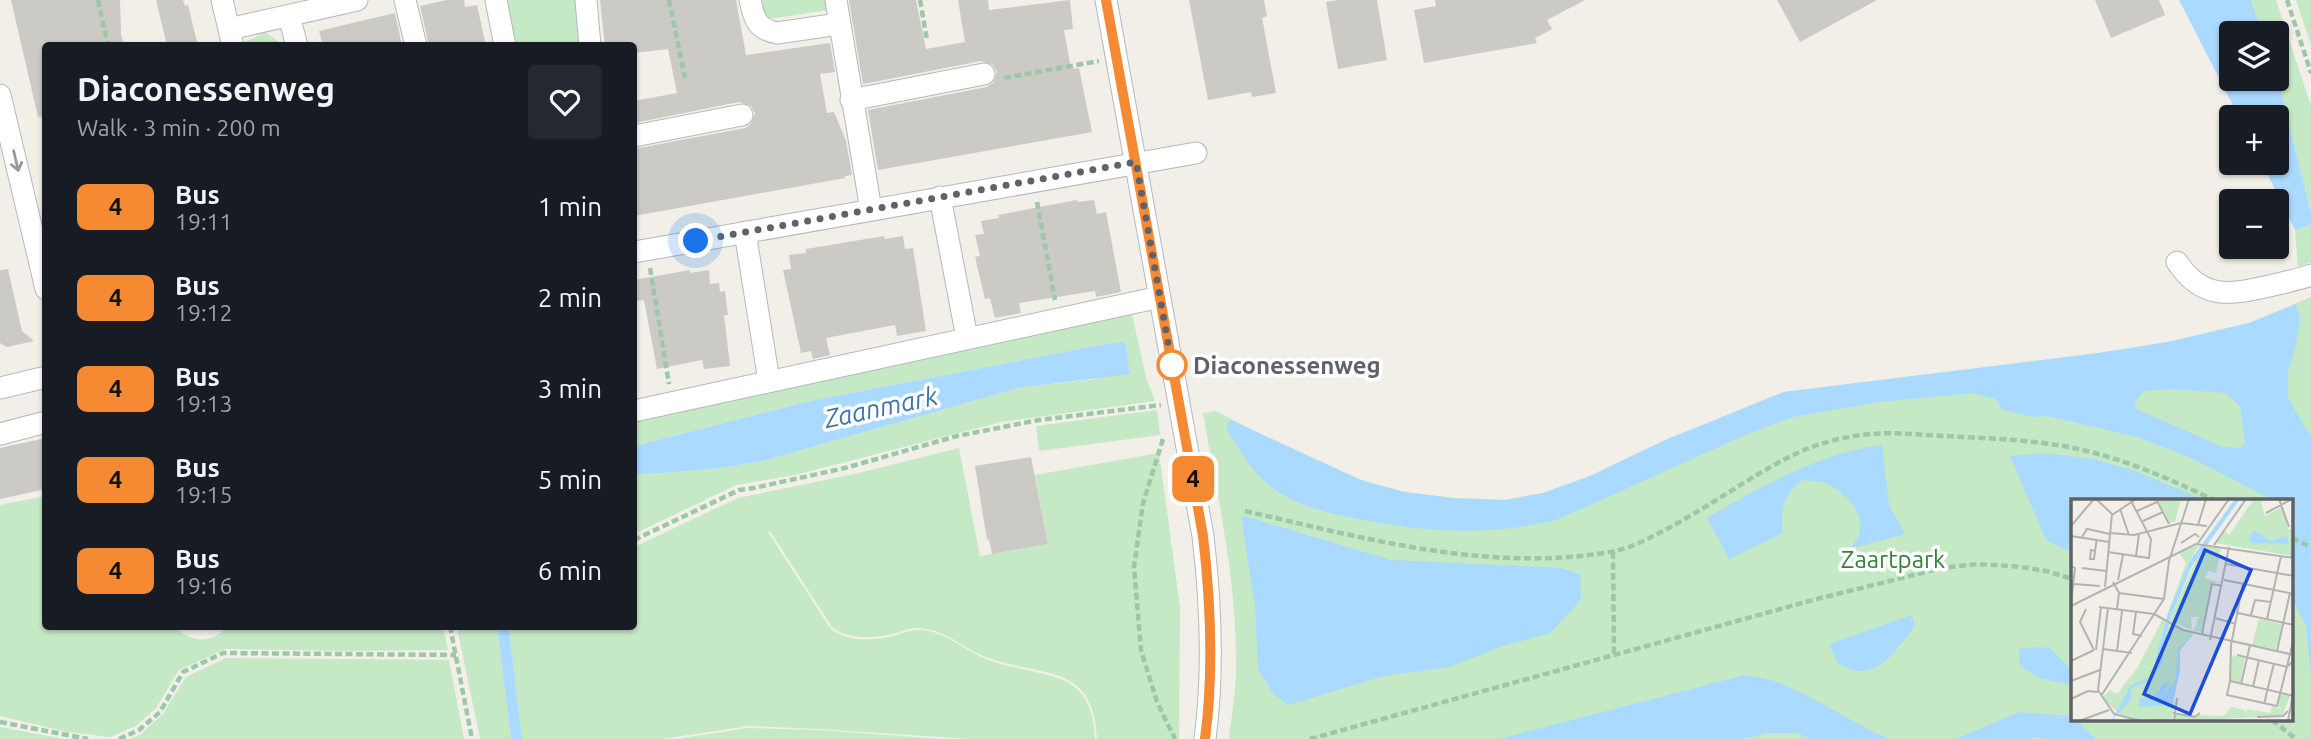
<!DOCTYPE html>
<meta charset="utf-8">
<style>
body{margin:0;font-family:Ubuntu,sans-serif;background:#242831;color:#f1f3f6;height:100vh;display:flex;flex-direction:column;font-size:26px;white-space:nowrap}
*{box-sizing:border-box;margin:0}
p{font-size:23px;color:#9ea1a6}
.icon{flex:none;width:38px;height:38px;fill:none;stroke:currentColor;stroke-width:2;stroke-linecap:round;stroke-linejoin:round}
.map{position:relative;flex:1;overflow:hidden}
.panel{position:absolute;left:42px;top:42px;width:595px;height:588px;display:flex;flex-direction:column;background:#171b24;border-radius:7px;box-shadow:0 2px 5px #0004}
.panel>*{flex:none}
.badge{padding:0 14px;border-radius:10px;font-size:24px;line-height:46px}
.fabs{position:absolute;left:2219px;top:21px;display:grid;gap:14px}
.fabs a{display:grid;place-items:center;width:70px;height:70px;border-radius:7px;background:#171b24;box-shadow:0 2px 5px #0004;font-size:35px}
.you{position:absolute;width:35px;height:35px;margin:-18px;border:5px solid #fff;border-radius:50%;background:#1a73e8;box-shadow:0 0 0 10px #1a73e833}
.map>.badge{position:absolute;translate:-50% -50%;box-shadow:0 0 0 4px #fff}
.round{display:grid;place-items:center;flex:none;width:74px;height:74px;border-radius:7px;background:#242831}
.headline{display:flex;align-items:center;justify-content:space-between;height:119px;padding:0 35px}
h1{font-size:33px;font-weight:700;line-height:52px}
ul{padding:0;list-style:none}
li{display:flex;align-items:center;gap:21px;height:91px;padding:0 35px}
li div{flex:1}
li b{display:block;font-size:26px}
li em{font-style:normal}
li .badge{min-width:77px;font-weight:700;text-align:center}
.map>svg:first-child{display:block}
.green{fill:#c5e8c5;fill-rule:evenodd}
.water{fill:#aadaff;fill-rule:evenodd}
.building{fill:#cccac5}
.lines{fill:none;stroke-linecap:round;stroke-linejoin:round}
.minor-casing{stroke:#b5b8bc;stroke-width:23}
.path{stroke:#9cc7a9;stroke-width:4.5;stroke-dasharray:7 3.5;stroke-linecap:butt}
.minor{stroke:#fff;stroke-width:21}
.oneway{stroke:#979a9d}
.line-casing{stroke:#fff;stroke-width:16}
.line{stroke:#f68a33;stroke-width:10}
.walk{stroke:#5f6368;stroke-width:7;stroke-dasharray:0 12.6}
.stop-dot{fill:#fff;stroke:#f68a33;stroke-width:3.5}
.labels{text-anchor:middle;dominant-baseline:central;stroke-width:7;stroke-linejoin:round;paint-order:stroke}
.stop-label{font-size:24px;font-weight:bold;fill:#5f6368;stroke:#fff;text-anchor:start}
.park-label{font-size:24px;fill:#348238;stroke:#fff}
.water-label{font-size:26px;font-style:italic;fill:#4174aa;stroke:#fff}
.inset-road{fill:none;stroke:#b3b3b1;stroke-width:2}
.view{fill:#1d4ed8;fill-opacity:0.15;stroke:#1d4ed8;stroke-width:3.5}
.inset-edge{fill:none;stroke:#5f6368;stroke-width:3.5}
</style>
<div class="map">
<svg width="2311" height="739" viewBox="0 0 2311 739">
<rect width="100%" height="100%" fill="#f1efe8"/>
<path class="green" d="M 507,0 L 576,0 L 581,45 L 516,45 Z
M 759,0 L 826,0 L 828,10 L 762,20 Z
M 2251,0 L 2276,0 L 2311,106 L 2311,214 L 2277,75 L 2277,33 L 2262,33 Z
M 2296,0 L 2311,0 L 2311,45 Z
M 265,32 L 283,45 L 246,45 L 245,42 Z
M 2311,224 L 2311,262 L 2298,267 L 2295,230 Z
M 2311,297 L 2311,739 L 1229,739 C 1232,712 1237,685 1236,658 C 1236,576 1217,494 1203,413 L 1216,411 L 1273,441 L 1361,480 L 1404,492 L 1453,498 L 1505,500 L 1543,493 L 1590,476 L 1663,441 L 1784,392 L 2098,353 L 2168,342 L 2249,323 ZM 2073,501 L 2292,501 L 2292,720 L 2073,720 Z
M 1131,310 L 1146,377 L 1155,401 L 1001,422 L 795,475 L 736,485 L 634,534 L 634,475 L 715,469 L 763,461 L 1019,388 L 1096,379 L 1106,344 L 810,401 L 634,446 L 634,419 Z
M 1157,410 L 1160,435 L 1039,451 L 1036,426 Z
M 959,448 L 980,556 L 1048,544 L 1035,475 L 1159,453 L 1180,607 L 1179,739 L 1097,739 C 1094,660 1039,678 986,657 C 960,647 948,630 919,628 C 910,627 902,632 893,634 C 873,638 848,640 832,627 L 770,531 L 768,532 L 830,628 C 847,643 876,641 897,635 C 907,632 913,629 923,630 C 947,633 964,650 986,659 C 1037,680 1093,663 1095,739 L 972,739 L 818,729 L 748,726 L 662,739 L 522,739 L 509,627 L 634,626 L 634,547 L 738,498 L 859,473 Z
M 45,496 L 46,626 L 175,627 C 191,643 212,644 227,627 L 443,627 L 448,650 L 343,651 L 225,649 L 179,670 L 156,708 L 136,726 L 110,737 L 67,732 L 0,716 L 0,505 Z
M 457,627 L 497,627 L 511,739 L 480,739 Z
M 226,658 L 449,660 L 464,739 L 130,739 L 141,734 L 163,714 L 186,677 Z
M 0,727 L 64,739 L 0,739 Z
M 748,728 L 818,730 L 942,739 L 676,739 Z"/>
<path class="water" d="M 2179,0 L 2251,0 L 2262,33 L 2231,33 L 2231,79 L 2277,79 L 2277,75 L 2311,214 L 2311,224 L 2295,230 L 2262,163 L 2277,163 L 2277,117 L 2239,117 Z
M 2296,304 L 2300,320 L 2297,342 L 2288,372 L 2288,398 L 2311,437 L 2311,677 L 2306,626 L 2292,599 L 2292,533 L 2295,532 L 2296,520 L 2292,515 L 2292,501 L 2275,501 L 2187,456 L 2137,437 L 2047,416 L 2033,417 L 2003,410 L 1995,399 L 1973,393 L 1880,402 L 1793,417 L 1750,433 L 1559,519 C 1494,536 1430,533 1364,520 C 1336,515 1308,509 1283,495 C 1266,485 1252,470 1242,454 C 1237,445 1229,436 1226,426 L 1231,420 L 1361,480 L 1404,492 L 1453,498 L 1505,500 L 1543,493 L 1590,476 L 1663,441 L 1784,392 L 2098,353 L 2168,342 L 2249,323 ZM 2172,389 L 2226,393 L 2240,407 L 2245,443 L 2240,448 L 2223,447 L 2136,409 L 2135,402 L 2144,391 Z
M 1125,342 L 1130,374 L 1019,388 L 763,461 L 715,469 L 634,475 L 634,446 L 810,401 L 1106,344 Z
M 1882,445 L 1889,505 L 1905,534 L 1849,549 C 1875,526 1852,495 1825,483 C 1819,481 1810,481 1803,480 C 1784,492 1779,511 1783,533 L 1729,559 L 1707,518 C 1760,487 1820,453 1882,445 Z
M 2044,453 L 2093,459 L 2138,472 L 2207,501 L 2073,501 L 2073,553 L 2046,540 L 2010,456 Z
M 1241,515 L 1391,560 L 1562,568 L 1580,574 L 1581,600 L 1550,633 L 1503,646 L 1449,667 L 1384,676 L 1288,705 L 1273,693 L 1258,670 L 1255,607 Z
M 1912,615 L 1915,626 C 1901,643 1885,672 1859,671 C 1853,671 1844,666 1838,664 L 1829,644 Z
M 497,627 L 509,627 L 522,739 L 511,739 Z
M 2036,647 L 2050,648 L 2067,665 L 2073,673 L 2073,685 L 2038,678 L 2020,665 L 2019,649 Z
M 1745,675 C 1757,677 1771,679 1782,684 C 1819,699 1852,723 1889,739 L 1811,739 L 1797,733 L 1768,733 L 1742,739 L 1499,739 Z
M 2019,712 L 2072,716 L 2073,720 L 2076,720 L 2096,739 L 2044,739 L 2040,737 L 2027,739 L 1956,739 Z"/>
<path class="building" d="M 11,0 L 120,0 L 121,34 L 124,46 L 46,46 L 46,116 L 38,117 Z
M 156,0 L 183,0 L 185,6 L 188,5 L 198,46 L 167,46 Z
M 447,0 L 464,0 L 465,7 L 477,5 L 486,46 L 429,46 L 420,6 Z
M 600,0 L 736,0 L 746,55 L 830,43 L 835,72 L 820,74 L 827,113 L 834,112 L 846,141 L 852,175 L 845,176 L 845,178 L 634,216 L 634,149 L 745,128 L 751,124 L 755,113 L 751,106 L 739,102 L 634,123 L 634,101 L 677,93 L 668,49 L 634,53 L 634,46 L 605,46 Z
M 849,0 L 916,0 L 926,49 L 965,42 L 958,0 L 988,0 L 989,10 L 1070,0 L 1073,29 L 1064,30 L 1071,69 L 1079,68 L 1092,132 L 878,170 L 868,110 L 987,87 L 993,83 L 997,72 L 993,65 L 981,61 L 863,84 Z
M 1189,0 L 1264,0 L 1267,16 L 1262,18 L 1276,93 L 1252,97 L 1251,92 L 1208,100 Z
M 1339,0 L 1377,0 L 1387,60 L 1338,69 L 1326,2 Z
M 1435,0 L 1585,0 L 1547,20 L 1552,29 L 1535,38 L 1537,43 L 1424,63 L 1414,10 L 1436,6 Z
M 1777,0 L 1877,0 L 1800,42 Z
M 2095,0 L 2159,0 L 2165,15 L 2111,38 Z
M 395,13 L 402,46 L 323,46 L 319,31 Z
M 1077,200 L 1078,202 L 1094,200 L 1097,214 L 1106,212 L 1121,292 L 1096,297 L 1095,291 L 1019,303 L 1021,313 L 995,318 L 990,298 L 985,299 L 975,257 L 980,256 L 975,235 L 984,234 L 981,221 L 999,218 L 998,215 Z
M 884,236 L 885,239 L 903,236 L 905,249 L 913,248 L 926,331 L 897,336 L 895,325 L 826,338 L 830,355 L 813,359 L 811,351 L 801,353 L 783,270 L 791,269 L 789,255 L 806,253 L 806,249 Z
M 8,269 L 22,331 L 34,341 L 7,347 L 0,343 L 0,270 Z
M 690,270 L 690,273 L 709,270 L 710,284 L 719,283 L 720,292 L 725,291 L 728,315 L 724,315 L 730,366 L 704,369 L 702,360 L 657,369 L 644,300 L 634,301 L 634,280 Z
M 46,438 L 46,489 L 0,499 L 0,448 Z
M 1031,457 L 1048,544 L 992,554 L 989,539 L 987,540 L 975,466 Z"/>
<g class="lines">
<defs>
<path id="minor" d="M 222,0 L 233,46
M 405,0 L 416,46
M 496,0 L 505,46
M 586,0 L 590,46
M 750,0 C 754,19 757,29 777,33 L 839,24
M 836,0 L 871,210
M 1106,0 L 1203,536 C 1211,604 1214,671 1205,739
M 289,16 L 297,46
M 229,29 L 357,0
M 0,95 L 46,289
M 851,100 L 984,74
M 634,136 L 742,115
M 940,197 L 967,338
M 745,232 L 769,381
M 634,252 L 1196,153
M 2177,262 C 2202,300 2230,295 2269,286 C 2283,283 2297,280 2311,275
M 0,388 L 46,377
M 634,411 L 1160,297
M 0,434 L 46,422"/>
</defs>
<use href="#minor" class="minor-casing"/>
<path class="path" d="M 98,0 L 108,46
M 669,0 L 685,78
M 920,0 L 927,40
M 2287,0 L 2311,73
M 1004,78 L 1099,61
M 1037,202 L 1055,300
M 650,268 L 669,384
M 1163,439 L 1143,503 L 1134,567 L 1141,650 L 1157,702 L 1175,739
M 1245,511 C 1364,538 1488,573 1610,552 C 1628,549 1644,541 1659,533 C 1703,511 1743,481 1787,458 C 1810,446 1836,438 1862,435 C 1890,431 1918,435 1946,436 C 1997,439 2050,440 2098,454 C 2139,465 2178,483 2216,501
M 2292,538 L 2311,547
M 634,540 L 739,490 L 754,488 L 845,468 L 957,436 L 1039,420 L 1161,405
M 1613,552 L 1614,656
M 450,626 L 472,739
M 2272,720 L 2296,739
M 0,722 L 88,739
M 119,739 L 139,730 L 160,712 L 183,672 L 223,653 L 456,655
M 1310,739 L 1813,600 L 1942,568 L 1978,564 L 2021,567 L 2046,571 L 2073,579"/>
<use href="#minor" class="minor"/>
</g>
<defs><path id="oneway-shaft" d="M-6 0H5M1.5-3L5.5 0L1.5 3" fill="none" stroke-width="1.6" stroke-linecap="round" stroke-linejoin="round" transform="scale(1.75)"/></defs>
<use class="oneway" href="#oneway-shaft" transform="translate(16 161) rotate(77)"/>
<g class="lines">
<defs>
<path id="line" d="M 1106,0 L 1203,536 C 1211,604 1214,671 1205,739"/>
</defs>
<use href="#line" class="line-casing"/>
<use href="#line" class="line"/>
<path class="walk" d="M 696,241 L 1136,162 L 1172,365"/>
</g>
<circle class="stop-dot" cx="1172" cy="365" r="14"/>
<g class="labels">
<g class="stop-label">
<text x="1193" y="365">Diaconessenweg</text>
</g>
<g class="park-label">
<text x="1893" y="559">Zaartpark</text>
</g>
<g class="water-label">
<text transform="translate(881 407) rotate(-12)">Zaanmark</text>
</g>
</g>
<g transform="translate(2071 499)">
<rect width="222" height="222" fill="#f1efe8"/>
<path d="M 86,0 L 110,0 L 104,23 L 99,24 ZM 183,0 L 189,0 L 194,17 L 211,8 L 217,30 L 222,30 L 222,57 L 145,44 L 154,32 L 158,36 ZM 128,46 L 118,63 L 106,98 L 95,120 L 115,64 L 108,54 ZM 132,46 L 150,50 L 145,74 L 137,72 L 134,79 L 151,84 L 141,84 L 131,133 L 122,132 L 128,118 L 120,118 L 121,131 L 98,122 ZM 188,120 L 211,125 L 205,150 L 181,146 ZM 91,121 L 123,135 L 109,151 L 101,222 L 53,219 L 31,199 L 39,191 L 46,195 L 67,168 ZM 160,156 L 174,159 L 169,184 L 160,182 ZM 210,195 L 219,197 L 211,217 L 105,222 L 103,215 L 153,217 L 160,208 L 174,211 L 175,216 L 176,210 L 199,214 L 201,207 L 212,211 L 207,207 Z" fill="#c5e8c5"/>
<path d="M 164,0 L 169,0 L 121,67 L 98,122 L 92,162 L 81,181 L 61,189 L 59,202 L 40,222 L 60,186 L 80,178 L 97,114 L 118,63 ZM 183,31 L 199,42 L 216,37 L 218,45 L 180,44 L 177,41 ZM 121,136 L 109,151 L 109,172 L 101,206 L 68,208 L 68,199 L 83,198 L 93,184 L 99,184 L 88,200 L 104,183 L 108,149 Z" fill="#aadaff"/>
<path class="inset-road" d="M 25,0 L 41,15 L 34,88M 85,0 L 98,25M 208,0 L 218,28M 49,10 L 58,36M 66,12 L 86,3M 195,14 L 221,0M 41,16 L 65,0M 72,22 L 92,13M 127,26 L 135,0M 0,27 L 23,0M 39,34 L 63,36 L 110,24 L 136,27M 0,37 L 38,43M 11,38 L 16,30 L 39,35M 110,44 L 124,35 L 128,38M 127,44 L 158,0M 143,46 L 175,0M 24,52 L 20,51 L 19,60 L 23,60 L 25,45 L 26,41M 37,53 L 78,59 L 80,40 L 59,0M 65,57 L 68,35M 155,65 L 223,77M 0,67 L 4,69 L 0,104M 11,69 L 35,72M 47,81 L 52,56M 153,81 L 223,95M 42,83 L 48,94 L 46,110M 172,84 L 160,146 L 159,182 L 223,197M 3,85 L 29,87M 48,94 L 93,100M 0,107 L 125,45 L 223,59M 28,108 L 83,115 L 112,131 L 223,156M 37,109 L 27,191 L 43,215 L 70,222M 15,110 L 9,123 L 23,151M 65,113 L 62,135 L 71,137M 167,114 L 223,126M 180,116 L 184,101 L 200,103M 144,119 L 165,125M 196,120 L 210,57M 131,135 L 141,85 L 151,87M 139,141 L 158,48M 32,150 L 61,154M 25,151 L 30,108M 46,152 L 51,112M 206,152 L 219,94M 166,156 L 216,168 L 223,161M 0,162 L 23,151M 0,182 L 29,171M 159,182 L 156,196 L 206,207 L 223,139M 170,185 L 179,146M 182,188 L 188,161M 30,197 L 93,100 L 98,62 L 118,0M 0,200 L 17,192 L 27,193M 193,205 L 203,164M 102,214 L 124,218 L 129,214M 186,218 L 212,217 L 217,212M 8,222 L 38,211M 103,222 L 106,199M 133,222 L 199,222M 217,222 L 223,190"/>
<path class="view" d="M 134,51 L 180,71 L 119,215 L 73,195 Z"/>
<rect width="222" height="222" class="inset-edge"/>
</g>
</svg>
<div class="fabs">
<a><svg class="icon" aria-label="layers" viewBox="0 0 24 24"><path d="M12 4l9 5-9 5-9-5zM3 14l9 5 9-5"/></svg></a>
<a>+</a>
<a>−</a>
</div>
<div class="you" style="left:696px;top:241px"></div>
<b class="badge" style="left:1193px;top:479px;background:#f68a33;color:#111">4</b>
<section class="panel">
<div class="headline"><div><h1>Diaconessenweg</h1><p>Walk · 3 min · 200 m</p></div><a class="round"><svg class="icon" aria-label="heart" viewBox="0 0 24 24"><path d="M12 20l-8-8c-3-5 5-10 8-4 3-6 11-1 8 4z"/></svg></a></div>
<ul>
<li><span class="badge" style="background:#f68a33;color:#111">4</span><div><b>Bus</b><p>19:11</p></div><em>1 min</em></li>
<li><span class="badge" style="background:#f68a33;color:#111">4</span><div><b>Bus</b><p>19:12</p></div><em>2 min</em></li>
<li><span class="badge" style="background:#f68a33;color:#111">4</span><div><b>Bus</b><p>19:13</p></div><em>3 min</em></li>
<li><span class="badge" style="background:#f68a33;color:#111">4</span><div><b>Bus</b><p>19:15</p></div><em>5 min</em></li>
<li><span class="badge" style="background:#f68a33;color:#111">4</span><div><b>Bus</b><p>19:16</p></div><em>6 min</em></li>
</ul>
</section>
</div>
